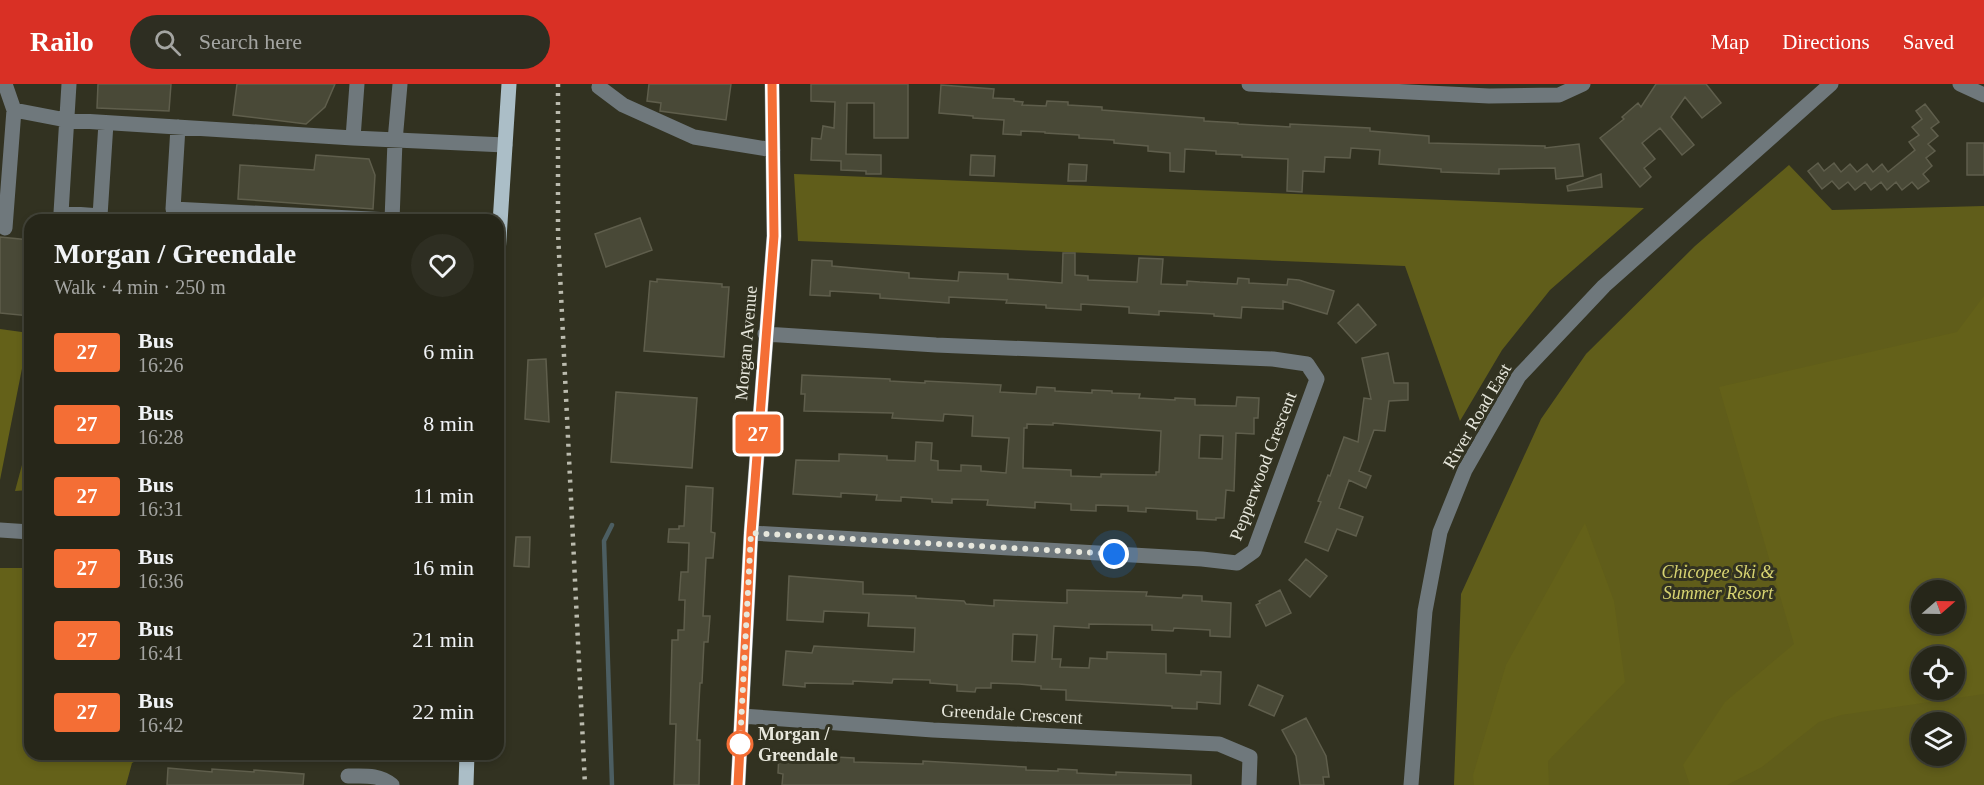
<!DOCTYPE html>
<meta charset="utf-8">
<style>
body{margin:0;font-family:"Times New Roman",serif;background:#2e2e22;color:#f1f3f6;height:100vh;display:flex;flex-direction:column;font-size:22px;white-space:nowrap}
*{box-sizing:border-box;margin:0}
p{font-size:20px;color:#a4a5a2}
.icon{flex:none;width:33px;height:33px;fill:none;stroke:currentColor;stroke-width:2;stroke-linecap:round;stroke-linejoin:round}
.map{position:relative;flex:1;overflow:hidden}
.panel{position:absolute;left:24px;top:130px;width:480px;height:546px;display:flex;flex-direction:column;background:#262619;border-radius:18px;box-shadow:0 3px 9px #0003,0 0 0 2px #424338}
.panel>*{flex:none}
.badge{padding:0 12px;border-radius:4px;font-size:21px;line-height:39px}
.needle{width:39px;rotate:70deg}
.controls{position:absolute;left:1911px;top:496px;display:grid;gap:12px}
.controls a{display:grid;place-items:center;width:54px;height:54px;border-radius:50%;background:#262619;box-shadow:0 3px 9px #0003,0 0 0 2px #424338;font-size:30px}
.you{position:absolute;width:30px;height:30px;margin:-15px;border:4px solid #fff;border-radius:50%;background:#1a73e8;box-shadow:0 0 0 9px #1a73e833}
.map>.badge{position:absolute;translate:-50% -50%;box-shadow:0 0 0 3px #fff}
.round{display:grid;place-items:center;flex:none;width:63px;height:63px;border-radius:32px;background:#2e2e22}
.summary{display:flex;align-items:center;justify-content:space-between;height:102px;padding:0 30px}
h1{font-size:28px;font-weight:600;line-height:45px}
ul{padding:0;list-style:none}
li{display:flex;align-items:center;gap:18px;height:72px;padding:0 30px}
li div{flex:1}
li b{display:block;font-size:22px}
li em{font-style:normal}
li .badge{min-width:66px;font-weight:700;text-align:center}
header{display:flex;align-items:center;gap:36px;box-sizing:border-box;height:84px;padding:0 30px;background:#d93025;color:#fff}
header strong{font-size:28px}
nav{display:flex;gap:33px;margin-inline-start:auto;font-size:21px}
.search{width:420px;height:54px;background:#2e2e22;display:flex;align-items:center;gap:15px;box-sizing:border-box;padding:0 21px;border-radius:33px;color:#a4a5a2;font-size:22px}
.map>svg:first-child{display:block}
.green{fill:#605d1a;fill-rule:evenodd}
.forest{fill:#646119;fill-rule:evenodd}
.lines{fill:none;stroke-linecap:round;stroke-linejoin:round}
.stream{stroke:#4c5e62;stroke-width:4.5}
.building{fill:#494937;stroke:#5f5e4c;stroke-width:1.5;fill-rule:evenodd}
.minor{stroke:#6f787c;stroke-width:15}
.major{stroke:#abbec7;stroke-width:15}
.rail{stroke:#bbbbae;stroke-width:4.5;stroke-dasharray:3 6;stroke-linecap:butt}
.line-casing{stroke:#fff;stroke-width:14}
.line{stroke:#f46e35;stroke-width:9}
.walk{stroke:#e7e7dc;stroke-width:6;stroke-dasharray:0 10.8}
.stop-dot{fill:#fff;stroke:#f46e35;stroke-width:3}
.labels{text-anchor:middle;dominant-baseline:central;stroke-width:6;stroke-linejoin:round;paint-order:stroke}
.street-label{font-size:18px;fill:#e7e7dc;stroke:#323221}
.park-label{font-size:18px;font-style:italic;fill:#d7d371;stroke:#323221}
.stop-label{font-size:18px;font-weight:bold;fill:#e7e7dc;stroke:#323221;text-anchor:start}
</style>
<header>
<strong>Railo</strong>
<div class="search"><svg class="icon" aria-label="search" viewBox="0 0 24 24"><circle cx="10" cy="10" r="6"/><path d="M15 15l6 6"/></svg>Search here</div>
<nav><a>Map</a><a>Directions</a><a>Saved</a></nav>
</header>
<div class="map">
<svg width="1984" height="701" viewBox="0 0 1984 701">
<rect width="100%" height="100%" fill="#323221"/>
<path class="green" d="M 1789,81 L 1832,126 L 1984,122 L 1984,701 L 1454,701 L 1461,510 L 1541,335 L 1586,270 L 1695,162 ZM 1922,507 L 1954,507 L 1954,540 L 1922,540 ZM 1922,573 L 1954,573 L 1954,606 L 1922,606 ZM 1922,639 L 1954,639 L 1954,672 L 1922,672 Z
M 794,90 L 1644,124 L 1550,206 L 1502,266 L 1460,337 L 1405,182 L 798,157 Z
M 30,351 L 30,406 L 15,407 Z"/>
<path class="forest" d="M 1984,212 L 1984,610 L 1841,631 L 1819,638 L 1762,683 L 1727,701 L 1690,701 L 1683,681 L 1725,618 L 1794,560 L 1719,303 L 1957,248 ZM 1922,507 L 1954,507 L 1954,540 L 1922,540 ZM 1922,573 L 1954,573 L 1954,606 L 1922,606 Z
M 0,245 L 29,249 L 0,396 Z
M 1585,439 L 1614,517 L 1625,598 L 1548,677 L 1549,701 L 1474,701 L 1473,691 L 1506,581 Z
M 0,484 L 30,484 L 30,670 L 147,671 L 132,679 L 126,701 L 0,701 Z"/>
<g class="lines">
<path class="stream" d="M 612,701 L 604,457 L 612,441"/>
</g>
<path class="building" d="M 98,0 L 171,0 L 169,27 L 97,24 Z
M 237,0 L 335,0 L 325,23 L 306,40 L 233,31 Z
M 649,0 L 731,0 L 726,36 L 660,27 L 661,19 L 647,17 Z
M 811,0 L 908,0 L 908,54 L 874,54 L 874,19 L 847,19 L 846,70 L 881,71 L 881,90 L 866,90 L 866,87 L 841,86 L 841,77 L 811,76 L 812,54 L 821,55 L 823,42 L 834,44 L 835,18 L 811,17 Z
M 1656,0 L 1706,0 L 1721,19 L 1702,34 L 1685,13 L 1671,33 L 1694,61 L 1682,71 L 1660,44 L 1642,59 L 1655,75 L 1644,84 L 1651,93 L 1640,103 L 1600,54 L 1624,35 L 1622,33 L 1638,19 L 1641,23 Z
M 941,1 L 994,5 L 993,14 L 1014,15 L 1014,17 L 1023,18 L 1022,21 L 1046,22 L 1047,17 L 1068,18 L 1068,21 L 1102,23 L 1102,26 L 1204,34 L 1204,37 L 1238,39 L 1238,40 L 1290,43 L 1290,40 L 1370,44 L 1370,47 L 1429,52 L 1429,59 L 1545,62 L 1545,64 L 1579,60 L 1583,92 L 1556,95 L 1555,84 L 1499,85 L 1499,90 L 1441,88 L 1441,85 L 1379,80 L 1380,66 L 1351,64 L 1350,74 L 1325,73 L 1324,88 L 1303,87 L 1302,108 L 1287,107 L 1288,75 L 1242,73 L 1242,71 L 1216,70 L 1216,67 L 1185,65 L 1184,88 L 1170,87 L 1170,69 L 1148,67 L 1148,62 L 1114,59 L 1114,56 L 1079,54 L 1079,51 L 1045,49 L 1045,48 L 1021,47 L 1021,51 L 1003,50 L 1004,36 L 973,34 L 973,32 L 939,29 Z
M 1925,20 L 1939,38 L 1931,44 L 1938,52 L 1928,60 L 1935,67 L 1926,74 L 1932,82 L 1923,90 L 1929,97 L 1918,105 L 1912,98 L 1902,106 L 1896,98 L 1887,106 L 1881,98 L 1871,106 L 1865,98 L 1855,106 L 1848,98 L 1839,105 L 1832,97 L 1822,105 L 1808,87 L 1818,79 L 1824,87 L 1834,79 L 1841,88 L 1850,80 L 1857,88 L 1867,80 L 1873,88 L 1882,80 L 1888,88 L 1915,66 L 1909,58 L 1919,51 L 1912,43 L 1922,35 L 1916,27 Z
M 1967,59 L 1984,59 L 1984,91 L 1967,91 Z
M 316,71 L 369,75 L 375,91 L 373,125 L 238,115 L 240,81 L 314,86 Z
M 971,71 L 995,72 L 994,92 L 970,91 Z
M 1069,80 L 1087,81 L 1086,97 L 1068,97 Z
M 1601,90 L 1602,103 L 1568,107 L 1567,102 Z
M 640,134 L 652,166 L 606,183 L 595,150 Z
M 0,153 L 30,156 L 30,232 L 0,229 Z
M 1063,169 L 1075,169 L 1075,191 L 1088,192 L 1088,196 L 1137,198 L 1139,174 L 1163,175 L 1161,200 L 1187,201 L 1187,197 L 1200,198 L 1237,200 L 1238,194 L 1249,195 L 1249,199 L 1287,201 L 1288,195 L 1299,196 L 1334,207 L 1327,230 L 1283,217 L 1283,225 L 1242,223 L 1241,234 L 1214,232 L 1214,230 L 1159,227 L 1159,231 L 1129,229 L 1129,223 L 1081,220 L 1081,226 L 1046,224 L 1046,221 L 1006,219 L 1007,216 L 949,213 L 949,219 L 880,214 L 880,210 L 830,207 L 830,212 L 810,211 L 812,176 L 832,177 L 832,182 L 909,189 L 909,194 L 958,197 L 959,188 L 1008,190 L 1008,195 L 1062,199 Z
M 657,195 L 722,200 L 722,203 L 729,203 L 724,273 L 644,267 L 650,197 L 657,198 Z
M 1358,220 L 1376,241 L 1356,259 L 1338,239 Z
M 1388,269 L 1394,299 L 1408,299 L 1408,316 L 1389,317 L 1385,347 L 1374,346 L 1359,387 L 1371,392 L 1366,404 L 1349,396 L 1339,424 L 1363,433 L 1356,452 L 1337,445 L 1328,467 L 1305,458 L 1321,418 L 1318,417 L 1328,391 L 1330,392 L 1344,353 L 1358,358 L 1364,314 L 1371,315 L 1362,274 Z
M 546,275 L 549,338 L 525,335 L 528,276 Z
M 802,291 L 890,295 L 890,297 L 925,299 L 925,297 L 1001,301 L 1000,308 L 1036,310 L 1037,303 L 1055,304 L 1055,307 L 1092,309 L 1092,306 L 1112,307 L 1112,309 L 1140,310 L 1139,314 L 1175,316 L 1175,314 L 1195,315 L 1195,321 L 1236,322 L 1237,313 L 1259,314 L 1258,334 L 1254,334 L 1254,350 L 1236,349 L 1234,407 L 1226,406 L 1224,434 L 1216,434 L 1216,436 L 1197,435 L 1197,427 L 1146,424 L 1146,428 L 1128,427 L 1128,422 L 1096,421 L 1096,427 L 1071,426 L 1071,420 L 1035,418 L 1035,424 L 987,421 L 988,416 L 952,415 L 952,419 L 932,418 L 932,415 L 901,413 L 901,417 L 876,416 L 877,411 L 841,409 L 841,413 L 793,410 L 796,376 L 839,377 L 839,370 L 887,372 L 887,376 L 915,377 L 916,358 L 932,359 L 931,376 L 938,377 L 938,386 L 961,387 L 961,381 L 981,382 L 981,387 L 1006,389 L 1009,354 L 972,352 L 973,332 L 944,330 L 943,337 L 892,334 L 893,329 L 804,327 L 805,310 L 801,310 ZM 1053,339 L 1161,347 L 1159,388 L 1156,388 L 1156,391 L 1101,390 L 1101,393 L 1071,392 L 1071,386 L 1023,384 L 1024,344 L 1027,344 L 1027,340 L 1053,341 ZM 1200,351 L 1223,352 L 1222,375 L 1199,374 Z
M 616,308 L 697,314 L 692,384 L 611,378 Z
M 686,402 L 713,404 L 711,448 L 715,449 L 713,474 L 706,474 L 703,532 L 710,532 L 708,558 L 704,558 L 702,599 L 700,599 L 697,656 L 700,656 L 699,701 L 674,701 L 676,640 L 670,640 L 672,556 L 678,556 L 678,546 L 684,546 L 685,516 L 679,516 L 681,488 L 688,488 L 689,459 L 668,458 L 669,445 L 679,445 L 679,442 L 684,442 Z
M 516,453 L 530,453 L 529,483 L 514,482 Z
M 1306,475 L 1327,492 L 1310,513 L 1289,496 Z
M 789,492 L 863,498 L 863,510 L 916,512 L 916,514 L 964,517 L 966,520 L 994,522 L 994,516 L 1067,519 L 1067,506 L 1147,508 L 1146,512 L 1182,514 L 1183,511 L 1202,512 L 1202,517 L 1231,519 L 1230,553 L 1210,552 L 1210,546 L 1174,544 L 1173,547 L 1152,546 L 1152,541 L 1089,540 L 1089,544 L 1054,542 L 1052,575 L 1061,575 L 1060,583 L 1089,584 L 1090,574 L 1107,575 L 1107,568 L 1166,570 L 1166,589 L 1201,591 L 1201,587 L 1221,588 L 1220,620 L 1197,618 L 1197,625 L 1172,624 L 1172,622 L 1066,616 L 1066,606 L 1041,605 L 1041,602 L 1019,600 L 991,599 L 991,604 L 976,604 L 975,608 L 957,607 L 957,601 L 930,599 L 930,596 L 893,595 L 892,599 L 853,597 L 853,600 L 805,599 L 805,603 L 783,601 L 786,567 L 812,569 L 814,562 L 914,568 L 915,544 L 868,542 L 869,529 L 824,527 L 823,538 L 787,536 ZM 1013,550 L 1037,551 L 1035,578 L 1012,577 Z
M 1280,506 L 1291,529 L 1266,542 L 1256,521 L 1260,519 L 1259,517 Z
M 1258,601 L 1283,612 L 1274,632 L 1249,621 Z
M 1306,634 L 1326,672 L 1329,693 L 1323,693 L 1324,701 L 1300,701 L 1296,672 L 1282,646 Z
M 779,670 L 854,674 L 854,678 L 923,680 L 923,677 L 1026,683 L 1026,686 L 1058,687 L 1058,685 L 1077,686 L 1077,689 L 1116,691 L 1116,688 L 1191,691 L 1191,701 L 782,701 L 783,690 L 778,689 Z
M 168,684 L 212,688 L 212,685 L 254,688 L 254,686 L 304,690 L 303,701 L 167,701 Z"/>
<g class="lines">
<path class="minor" d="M 5,0 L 14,26 L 66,36 L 353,54 L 505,61
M 69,0 L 61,129 L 100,132 L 106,39
M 600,0 L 599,3 L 623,21 L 694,53 L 773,66
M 1249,0 L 1489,12 L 1559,11 L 1583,0
M 1960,0 L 1984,11
M 178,43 L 173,125 L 390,136
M 353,54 L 357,0
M 392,136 L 395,57 L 400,0
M 5,144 L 14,26
M 0,446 L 30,448
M 751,449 L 1202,475 L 1237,479 L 1254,467 L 1317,295 L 1307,280 L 1273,275 L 936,261 L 765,250
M 742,632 L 933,646 L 1219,660 L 1250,673 L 1249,701
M 348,692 C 364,692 379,690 392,701
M 738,701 L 751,449 L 774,152 L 772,0
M 1411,701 L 1425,527 L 1440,448 L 1465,386 L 1519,292 L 1604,202 L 1831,0"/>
<path class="major" d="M 498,170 L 509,0
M 466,701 L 467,670"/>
<path class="rail" d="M 558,0 L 558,149 L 585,701"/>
</g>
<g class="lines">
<defs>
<path id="line" d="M 738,701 L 751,449 L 774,152 L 772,0"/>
</defs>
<use href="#line" class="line-casing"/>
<use href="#line" class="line"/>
<path class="walk" d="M 740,660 L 751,449 L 1114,470"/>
</g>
<circle class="stop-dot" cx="740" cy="660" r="12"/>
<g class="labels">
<g class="street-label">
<text transform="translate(746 259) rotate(-85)">Morgan Avenue</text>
<text transform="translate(1477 332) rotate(-60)">River Road East</text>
<text transform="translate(1263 382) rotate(-69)">Pepperwood Crescent</text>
<text transform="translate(1012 630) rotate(3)">Greendale Crescent</text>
</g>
<g class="park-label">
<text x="1718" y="488">Chicopee Ski &amp;<tspan x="1718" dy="21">Summer Resort</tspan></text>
</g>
<g class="stop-label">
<text x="758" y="650">Morgan /<tspan x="758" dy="21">Greendale</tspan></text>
</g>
</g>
</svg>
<div class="controls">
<a><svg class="needle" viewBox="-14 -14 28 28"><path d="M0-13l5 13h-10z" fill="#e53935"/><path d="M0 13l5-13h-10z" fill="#a4a5a2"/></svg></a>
<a><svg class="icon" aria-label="locate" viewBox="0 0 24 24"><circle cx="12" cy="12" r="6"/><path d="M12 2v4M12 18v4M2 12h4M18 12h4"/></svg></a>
<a><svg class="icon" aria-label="layers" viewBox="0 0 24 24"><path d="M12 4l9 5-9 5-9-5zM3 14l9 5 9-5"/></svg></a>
</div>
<div class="you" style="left:1114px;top:470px"></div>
<b class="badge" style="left:758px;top:350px;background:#f46e35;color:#fff">27</b>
<section class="panel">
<div class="summary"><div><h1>Morgan / Greendale</h1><p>Walk · 4 min · 250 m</p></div><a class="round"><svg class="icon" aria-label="heart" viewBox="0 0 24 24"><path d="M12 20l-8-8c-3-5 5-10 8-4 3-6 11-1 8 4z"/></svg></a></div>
<ul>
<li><span class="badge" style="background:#f46e35;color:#fff">27</span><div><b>Bus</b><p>16:26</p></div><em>6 min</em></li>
<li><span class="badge" style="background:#f46e35;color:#fff">27</span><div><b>Bus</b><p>16:28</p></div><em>8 min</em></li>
<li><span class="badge" style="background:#f46e35;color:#fff">27</span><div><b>Bus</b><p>16:31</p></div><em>11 min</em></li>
<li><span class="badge" style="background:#f46e35;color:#fff">27</span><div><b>Bus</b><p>16:36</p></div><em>16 min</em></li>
<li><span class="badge" style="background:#f46e35;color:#fff">27</span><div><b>Bus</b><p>16:41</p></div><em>21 min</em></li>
<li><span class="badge" style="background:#f46e35;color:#fff">27</span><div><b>Bus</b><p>16:42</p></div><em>22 min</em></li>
</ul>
</section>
</div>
